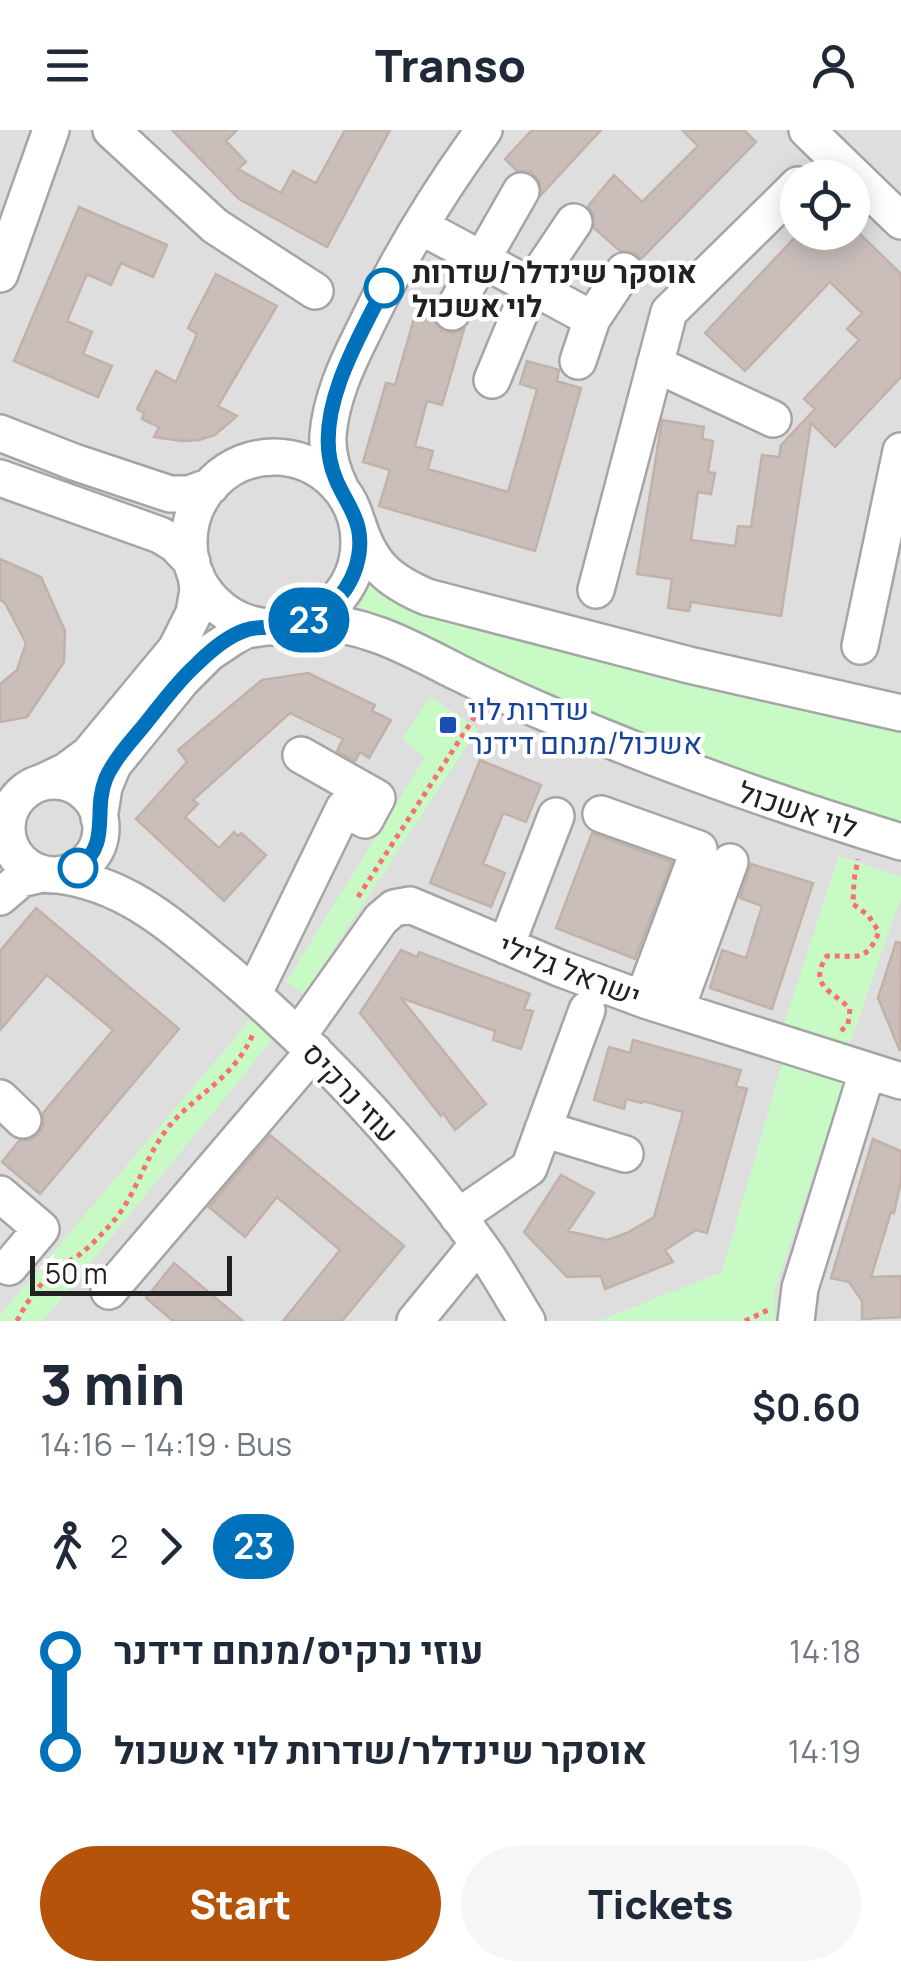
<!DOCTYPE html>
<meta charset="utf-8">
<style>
body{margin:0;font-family:Manrope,Heebo,sans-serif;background:#f6f6f7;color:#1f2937;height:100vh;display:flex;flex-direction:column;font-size:38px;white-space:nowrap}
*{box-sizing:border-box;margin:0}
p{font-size:32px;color:#747a83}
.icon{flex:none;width:55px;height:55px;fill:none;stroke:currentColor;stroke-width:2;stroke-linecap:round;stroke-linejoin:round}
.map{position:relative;height:1191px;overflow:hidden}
.details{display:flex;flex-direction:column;background:#fff;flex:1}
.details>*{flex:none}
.badge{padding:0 20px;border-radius:32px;font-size:35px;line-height:65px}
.controls{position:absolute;left:780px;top:30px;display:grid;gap:20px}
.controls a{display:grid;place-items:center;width:90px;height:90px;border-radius:50%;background:#fff;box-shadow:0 5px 25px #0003;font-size:50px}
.scale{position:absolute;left:30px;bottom:25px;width:202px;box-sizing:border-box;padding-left:10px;border:5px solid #212121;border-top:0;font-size:28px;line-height:35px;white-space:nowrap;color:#212121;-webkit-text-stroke:8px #fff;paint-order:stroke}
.map>.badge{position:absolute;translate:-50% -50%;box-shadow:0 0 0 5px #fff}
.legs{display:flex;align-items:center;gap:15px;height:110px;padding:0 40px;font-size:32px}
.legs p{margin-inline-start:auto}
.summary{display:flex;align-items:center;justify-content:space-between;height:170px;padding:0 40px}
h1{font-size:55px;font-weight:800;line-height:75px}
.action{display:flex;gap:20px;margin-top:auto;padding:20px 40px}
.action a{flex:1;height:115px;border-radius:60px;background:#b45309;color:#fff;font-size:40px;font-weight:800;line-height:115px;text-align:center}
.action a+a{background:#f6f6f7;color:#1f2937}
ul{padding:0 40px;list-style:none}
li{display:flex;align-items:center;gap:35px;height:100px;font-size:38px}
li i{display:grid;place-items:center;width:15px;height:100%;margin:0 12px;background:currentColor}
li i::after{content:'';width:25px;height:25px;margin:-12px;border:8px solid;border-radius:50%;background:#fff}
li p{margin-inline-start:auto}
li:first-child i{background:linear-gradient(#0000 50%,currentColor 0)}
li:last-child i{background:linear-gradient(currentColor 50%,#0000 0)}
header{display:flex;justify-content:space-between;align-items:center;height:130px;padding:0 40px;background:#fff;font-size:45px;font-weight:800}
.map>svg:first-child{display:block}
.residential{fill:#dfdede;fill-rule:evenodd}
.park{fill:#c8fac5}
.building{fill:#c9beba;stroke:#c3b1a9;stroke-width:2.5}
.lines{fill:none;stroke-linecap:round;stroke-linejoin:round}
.minor-casing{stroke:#a5a5a5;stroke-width:40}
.path{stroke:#fa6f72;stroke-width:5;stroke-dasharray:5 5;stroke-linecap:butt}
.minor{stroke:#fff;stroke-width:35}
.line-1-casing{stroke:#fff;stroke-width:22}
.line-1{stroke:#0072bc;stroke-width:15}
.stop-1-dot{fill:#fff;stroke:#0072bc;stroke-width:5}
.transit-dot{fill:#1a4fb4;stroke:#fff;stroke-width:4}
.labels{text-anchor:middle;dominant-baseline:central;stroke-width:9;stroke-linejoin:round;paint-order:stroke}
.stop-label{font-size:30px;font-weight:bold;fill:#212121;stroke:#fff;text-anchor:start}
.transit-label{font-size:30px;fill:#164399;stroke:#fff;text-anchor:start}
.street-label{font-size:30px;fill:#212121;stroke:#fff}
</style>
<header><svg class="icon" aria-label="menu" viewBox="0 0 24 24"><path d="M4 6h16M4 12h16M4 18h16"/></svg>Transo<svg class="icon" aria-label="person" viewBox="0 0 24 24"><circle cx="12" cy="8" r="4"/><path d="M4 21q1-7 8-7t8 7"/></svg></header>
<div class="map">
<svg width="901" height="1191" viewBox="0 0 901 1191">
<rect width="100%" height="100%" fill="#f1ece7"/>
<path class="residential" d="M 0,0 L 901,0 L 901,1191 L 0,1191 ZM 798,48 L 852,48 L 852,102 L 798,102 Z"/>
<path class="park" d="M 373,449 L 434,484 L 725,564 L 901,602 L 901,695 C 841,676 779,660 720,637 C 597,589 480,529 358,478 Z
M 430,567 L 478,599 L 304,864 L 286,852 L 425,627 L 402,609 Z
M 839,726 L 901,747 L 901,767 L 848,919 L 781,902 Z
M 250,890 L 272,910 L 43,1191 L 0,1191 L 0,1185 Z
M 782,933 L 844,952 L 775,1159 L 775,1191 L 599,1191 L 722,1142 Z"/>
<path class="building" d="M 172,0 L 237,0 L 226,11 L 246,32 L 238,39 L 281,63 L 293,41 L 316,53 L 345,0 L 390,0 L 327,117 L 239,69 Z
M 532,0 L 601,0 L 541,65 L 539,50 L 531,42 L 517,41 L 505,29 Z
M 682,0 L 744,0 L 756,12 L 641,129 L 635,123 L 620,121 L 594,98 L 593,84 L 588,76 L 614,45 L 642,72 L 698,16 Z
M 79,77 L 167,115 L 153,147 L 121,133 L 111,155 L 87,144 L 67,191 L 92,202 L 83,224 L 112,236 L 98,267 L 14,231 Z
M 800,102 L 858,102 L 901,144 L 901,247 L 835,317 L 811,293 L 781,486 L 691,472 L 689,481 L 668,478 L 672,449 L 637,444 L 662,290 L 704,297 L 702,309 L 713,311 L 708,342 L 715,343 L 711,364 L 698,362 L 691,410 L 735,416 L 738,396 L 751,397 L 762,325 L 779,327 L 781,315 L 815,279 L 804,269 L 859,210 L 847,199 L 862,183 L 830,152 L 745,241 L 705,203 Z
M 216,144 L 277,176 L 218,276 L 237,286 L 215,305 L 199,310 L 182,311 L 154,307 L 159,297 L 142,289 L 144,283 L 137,279 L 156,241 L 176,252 L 197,204 L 188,198 Z
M 415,185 L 433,190 L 442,201 L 453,203 L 464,199 L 442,275 L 427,271 L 415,316 L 433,321 L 428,339 L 508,362 L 537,259 L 520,254 L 527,231 L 559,240 L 557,251 L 581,258 L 535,421 L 379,376 L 390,340 L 363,332 L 386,253 L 395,255 Z
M 0,429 L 41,447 L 65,501 L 64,532 L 27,587 L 0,592 L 0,554 L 17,540 L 26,513 L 5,473 L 0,470 Z
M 308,543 L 375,575 L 372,581 L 391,590 L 369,628 L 360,622 L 355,631 L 337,621 L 343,609 L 290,583 L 193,670 L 198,674 L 185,687 L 219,718 L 234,702 L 238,706 L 241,703 L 266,725 L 224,771 L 136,689 L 187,632 L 178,620 L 262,550 Z
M 480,630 L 541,655 L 526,692 L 503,683 L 483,734 L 505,743 L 491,777 L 430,753 Z
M 592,703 L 672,732 L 635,829 L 556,798 Z
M 751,734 L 813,753 L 772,879 L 710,858 L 722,820 L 746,828 L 762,776 L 740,768 Z
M 36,778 L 179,899 L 40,1064 L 2,1032 L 19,1011 L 30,1010 L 39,1004 L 44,994 L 43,983 L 113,900 L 47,845 L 0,900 L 0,821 Z
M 896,812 L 901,813 L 900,921 L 878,868 Z
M 401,820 L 417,827 L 419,822 L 530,864 L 524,879 L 533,881 L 521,919 L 493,910 L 495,901 L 401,868 L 486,974 L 455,1000 L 443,983 L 441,986 L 360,883 Z
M 633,910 L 741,940 L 736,956 L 747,959 L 707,1103 L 696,1100 L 665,1120 L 673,1132 L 605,1159 L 601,1146 L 567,1147 L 524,1102 L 561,1045 L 594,1063 L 568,1101 L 607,1110 L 627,1103 L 654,1087 L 683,982 L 643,971 L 642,973 L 626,969 L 624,979 L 594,970 L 609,917 L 630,923 Z
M 270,1005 L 404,1116 L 342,1191 L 283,1191 L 340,1120 L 277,1067 L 245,1107 L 209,1077 Z
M 873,1009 L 901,1021 L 901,1051 L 894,1083 L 891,1082 L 871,1147 L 901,1146 L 901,1187 L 862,1189 L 862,1171 L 849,1152 L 831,1148 Z
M 174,1133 L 243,1191 L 173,1191 L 146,1168 Z"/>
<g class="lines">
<defs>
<path id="minor" d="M 111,0 L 215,96 L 315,161
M 807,0 L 901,91
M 420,96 L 592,189
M 0,144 L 51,0
M 452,182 L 521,61
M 578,231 L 592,189 L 624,141
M 655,234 L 773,289
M 492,250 L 531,156 L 574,92
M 0,303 L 74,332 L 170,364 L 189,364 L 211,356
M189 412a85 85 0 1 1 170 0a85 85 0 1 1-170 0Z
M 0,348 L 160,405 L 175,414 L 192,432
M 340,357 C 332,341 327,324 328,305 C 331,269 346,236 362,204 C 396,132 437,64 484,0
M 357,392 C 370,434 387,450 427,467 L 689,535 L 901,583
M 596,460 L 669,182 L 798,55
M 307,491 C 366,493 406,516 457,542 C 489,558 522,573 555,587 C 668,636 784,676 901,712
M 860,516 L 901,321
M7 698a47 47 0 1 1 94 0a47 47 0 1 1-94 0Z
M 43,652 L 66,641 L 89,624 L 176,519 L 194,483 L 198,460 L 196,445
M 601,684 L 699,719 L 643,869
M 99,688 L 104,657 L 113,635 L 182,550 L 209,523 L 233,507 L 246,500 L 267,497
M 57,745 C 128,754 173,797 226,841 C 324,925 413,1020 487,1126 C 501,1147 514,1170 527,1191
M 0,767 L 21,749 L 42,744
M 506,816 L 556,686
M 253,865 L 344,678 L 365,690 L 377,668 L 301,625
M 676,880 L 730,732
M 298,906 L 381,789 L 394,778 L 410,775 L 559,838 L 648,871 L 901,951
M 0,968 L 23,990
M 543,999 L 625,1024
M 0,1064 L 41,1099 L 9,1137
M 458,1087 L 529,1038 L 587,880
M 109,1161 L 314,921
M 415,1191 L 478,1114
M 796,1191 L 800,1158 L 867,942"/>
</defs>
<use href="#minor" class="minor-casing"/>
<path class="path" d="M 358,767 L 477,583
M 841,901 L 848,894 L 850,879 C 833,861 807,856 827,826 C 858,825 865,834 879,802 L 868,785 L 853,774 L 854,750 L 858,729
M 17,1191 C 26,1173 38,1156 53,1142 C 61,1135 71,1131 79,1125 C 93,1114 105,1101 117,1087 C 139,1058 147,1022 171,994 C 199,962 234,948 253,904
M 745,1191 L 768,1180"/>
<use href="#minor" class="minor"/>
</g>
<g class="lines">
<defs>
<path id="line-1" d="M 78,738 C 112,713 92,682 106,648 C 115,628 132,610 146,593 C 162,573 177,552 196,535 C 209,522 227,506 246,500 C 257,496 271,498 283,497 C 316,494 346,469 356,437 C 371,386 338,372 330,330 C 319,274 359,207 384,158"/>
</defs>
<use href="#line-1" class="line-1-casing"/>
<use href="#line-1" class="line-1"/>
</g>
<g class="stop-1-dot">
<circle cx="384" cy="158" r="18"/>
<circle cx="78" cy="738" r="18"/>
</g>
<rect class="transit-dot" x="438" y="585" width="20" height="20" rx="5"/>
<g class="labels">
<g class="stop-label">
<text x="412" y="141">אוסקר שינדלר/שדרות<tspan x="412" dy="34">לוי אשכול</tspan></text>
</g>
<g class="transit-label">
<text x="468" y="578">שדרות לוי<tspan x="468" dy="34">אשכול/מנחם דידנר</tspan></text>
</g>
<g class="street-label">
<text transform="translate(798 679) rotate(18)">לוי אשכול</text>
<text transform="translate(570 840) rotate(21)">ישראל גלילי</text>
<text transform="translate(351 962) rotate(47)">עוזי נרקיס</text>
</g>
</g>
</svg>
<div class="controls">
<a><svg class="icon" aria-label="locate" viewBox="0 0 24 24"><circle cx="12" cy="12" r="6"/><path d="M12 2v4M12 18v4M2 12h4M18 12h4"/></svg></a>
</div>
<div class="scale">50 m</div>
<b class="badge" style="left:309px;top:490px;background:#0072bc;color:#fff">23</b>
</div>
<section class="details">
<div class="summary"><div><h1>3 min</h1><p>14:16 – 14:19 · Bus</p></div><b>$0.60</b></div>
<div class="legs"><svg class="icon" aria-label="walk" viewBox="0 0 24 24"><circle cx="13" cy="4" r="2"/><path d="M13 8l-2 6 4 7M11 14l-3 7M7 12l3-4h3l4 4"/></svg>2<svg class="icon" aria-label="forward" viewBox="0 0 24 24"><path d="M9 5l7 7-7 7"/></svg><b class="badge" style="background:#0072bc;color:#fff">23</b></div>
<ul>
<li><i style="color:#0072bc"></i><b>עוזי נרקיס/מנחם דידנר</b><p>14:18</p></li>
<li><i style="color:#0072bc"></i><b>אוסקר שינדלר/שדרות לוי אשכול</b><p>14:19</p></li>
</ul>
<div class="action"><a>Start</a><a>Tickets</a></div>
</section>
